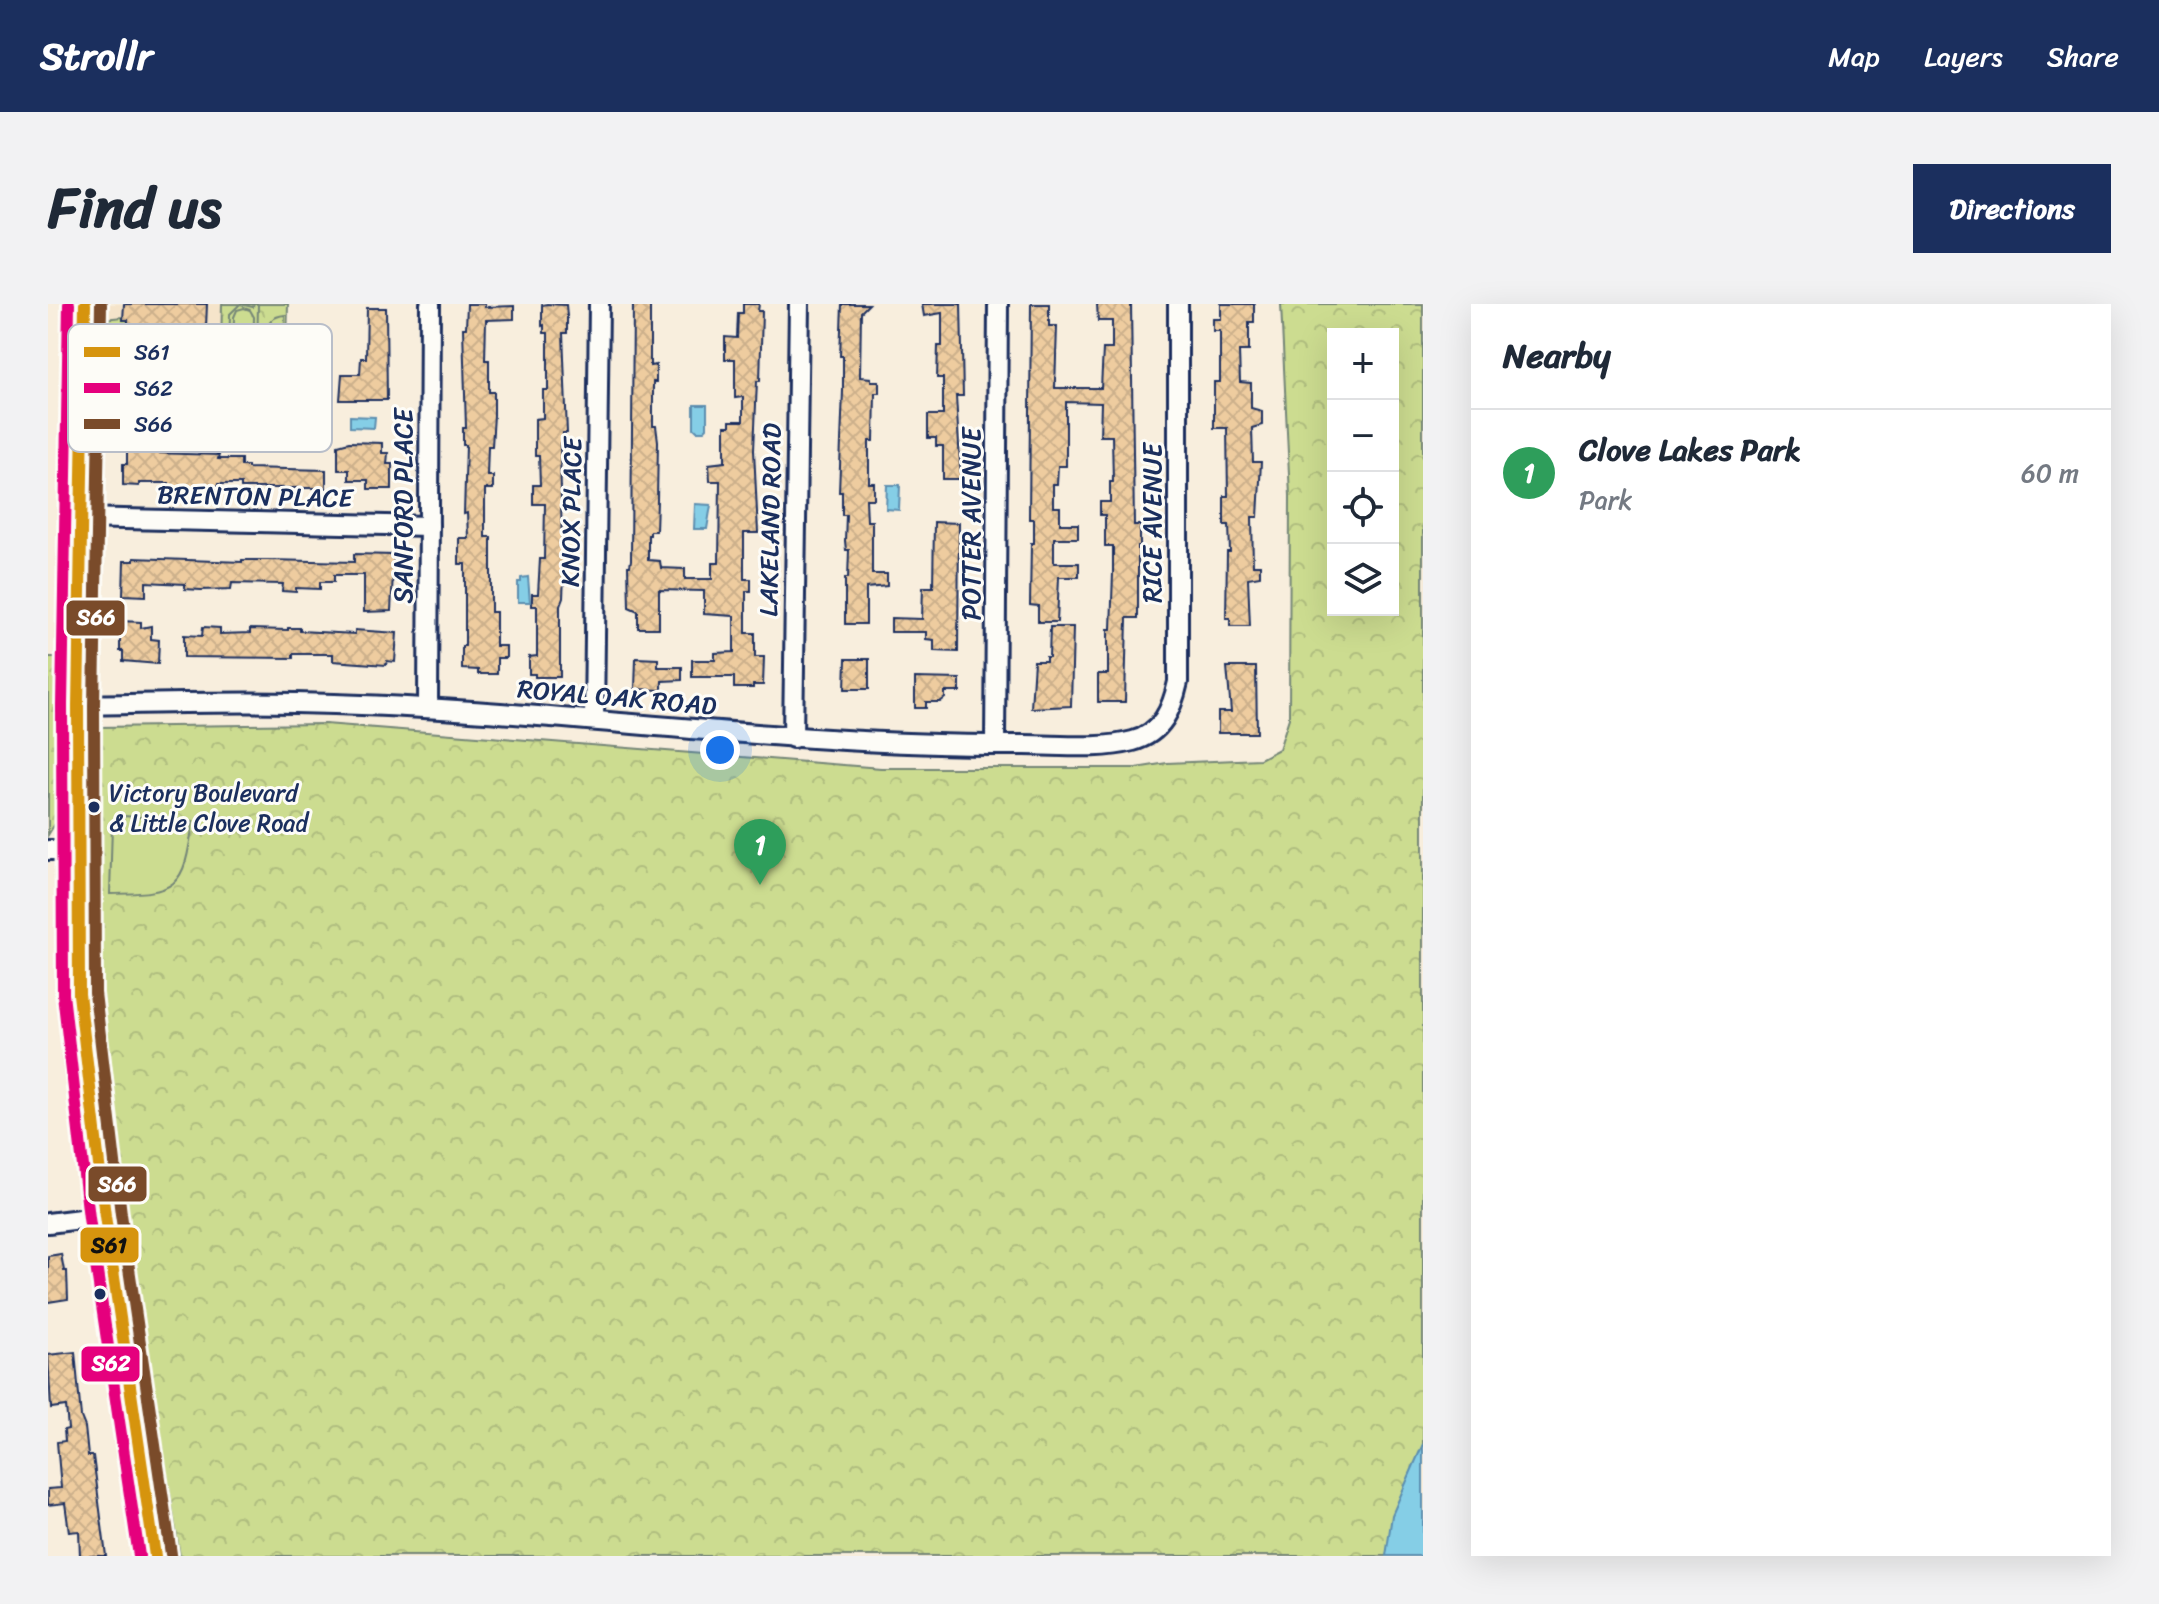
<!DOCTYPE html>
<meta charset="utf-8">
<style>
:root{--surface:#fff;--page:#f2f2f3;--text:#1f2937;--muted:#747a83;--line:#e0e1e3;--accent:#1b2f5e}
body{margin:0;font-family:Sriracha,sans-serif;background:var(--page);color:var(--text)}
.controls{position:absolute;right:24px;top:24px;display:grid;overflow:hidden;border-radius:0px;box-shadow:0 8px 32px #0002}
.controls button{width:72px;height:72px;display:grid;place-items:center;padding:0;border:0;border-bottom:2px solid var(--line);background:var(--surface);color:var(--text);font:40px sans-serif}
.you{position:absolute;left:672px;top:446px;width:28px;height:28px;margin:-20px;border:6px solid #fff;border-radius:50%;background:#1a73e8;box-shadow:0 0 0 12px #1a73e833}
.badge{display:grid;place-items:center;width:52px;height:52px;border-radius:50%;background:var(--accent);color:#fff;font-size:26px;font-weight:700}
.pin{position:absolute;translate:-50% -66px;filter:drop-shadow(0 2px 4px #0008)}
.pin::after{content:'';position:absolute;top:42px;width:28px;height:24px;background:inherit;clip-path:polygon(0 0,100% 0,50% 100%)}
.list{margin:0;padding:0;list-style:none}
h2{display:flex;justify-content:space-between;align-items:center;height:104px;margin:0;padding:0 32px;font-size:34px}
h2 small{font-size:26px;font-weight:400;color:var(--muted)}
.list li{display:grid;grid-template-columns:52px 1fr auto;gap:24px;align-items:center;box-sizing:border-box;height:128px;padding:0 32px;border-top:2px solid var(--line)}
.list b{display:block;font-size:30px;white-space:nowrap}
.list p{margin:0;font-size:26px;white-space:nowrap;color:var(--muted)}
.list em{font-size:26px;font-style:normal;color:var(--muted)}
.icon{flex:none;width:44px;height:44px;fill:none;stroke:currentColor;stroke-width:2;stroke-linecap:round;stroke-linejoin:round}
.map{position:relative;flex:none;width:1375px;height:1252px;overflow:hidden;border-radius:0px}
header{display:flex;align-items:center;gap:48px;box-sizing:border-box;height:112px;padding:0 40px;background:var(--accent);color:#fff}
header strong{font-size:38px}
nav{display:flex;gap:44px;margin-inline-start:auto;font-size:28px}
.intro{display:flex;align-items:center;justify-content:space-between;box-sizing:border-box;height:192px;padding:0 48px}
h1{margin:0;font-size:56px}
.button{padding:20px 36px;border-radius:0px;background:var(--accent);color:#fff;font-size:28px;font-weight:700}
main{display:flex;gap:48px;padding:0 48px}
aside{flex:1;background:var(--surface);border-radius:0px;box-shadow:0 8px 32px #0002}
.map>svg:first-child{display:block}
.built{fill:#f5e4ca}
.grass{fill:url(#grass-dots);stroke:#748677;stroke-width:2}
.park{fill:url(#park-crowns);stroke:#748677;stroke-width:2;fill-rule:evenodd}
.garden{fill:#ccdc90;stroke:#748677;stroke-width:2;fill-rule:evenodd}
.water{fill:#85cee6;stroke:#5b8eb0;stroke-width:2}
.building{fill:url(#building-cross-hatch);stroke:#1b2f5e;stroke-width:2}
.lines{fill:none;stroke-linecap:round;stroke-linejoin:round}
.minor-casing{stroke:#1b2f5e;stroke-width:24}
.major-casing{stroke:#1b2f5e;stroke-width:28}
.minor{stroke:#fdfcf7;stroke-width:18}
.major{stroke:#fdfcf7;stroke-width:22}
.bus-1-casing{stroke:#fdfcf7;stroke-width:18}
.bus-2-casing{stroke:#fdfcf7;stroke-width:18}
.bus-3-casing{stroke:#fdfcf7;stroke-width:18}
.bus-1{stroke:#d6940e;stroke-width:12}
.bus-2{stroke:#e5007d;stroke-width:12}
.bus-3{stroke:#7a4b2a;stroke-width:12}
.bus-dot{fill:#1b2f5e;stroke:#fdfcf7;stroke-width:3}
.labels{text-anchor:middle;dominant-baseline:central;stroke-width:6;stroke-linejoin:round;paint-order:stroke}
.bus-label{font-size:24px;fill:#1b2f5e;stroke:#fdfcf7;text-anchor:start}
.street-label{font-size:26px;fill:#1b2f5e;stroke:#fdfcf7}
.key{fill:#fdfcf7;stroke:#b9bec9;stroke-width:2}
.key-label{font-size:22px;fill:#1b2f5e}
.line-badge{stroke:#fdfcf7;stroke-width:3}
.badge-label{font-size:22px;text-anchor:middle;font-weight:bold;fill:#fff}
.pale-badge-label{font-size:22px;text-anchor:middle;font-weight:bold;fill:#111}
</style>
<header>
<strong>Strollr</strong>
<nav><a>Map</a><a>Layers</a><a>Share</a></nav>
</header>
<div class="intro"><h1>Find us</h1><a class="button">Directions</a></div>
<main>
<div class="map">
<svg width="1375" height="1252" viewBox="0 0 1375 1252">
<defs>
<pattern id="grass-dots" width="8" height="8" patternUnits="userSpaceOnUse" patternTransform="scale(2)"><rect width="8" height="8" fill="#ccdc90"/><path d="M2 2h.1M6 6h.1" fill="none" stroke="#afbd7f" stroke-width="1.8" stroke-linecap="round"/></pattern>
<pattern id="park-crowns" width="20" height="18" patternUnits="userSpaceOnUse" patternTransform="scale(2)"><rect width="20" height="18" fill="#ccdc90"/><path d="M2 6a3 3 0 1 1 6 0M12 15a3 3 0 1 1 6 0" fill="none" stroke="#afbd7f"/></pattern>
<pattern id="building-cross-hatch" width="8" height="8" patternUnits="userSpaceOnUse" patternTransform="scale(2)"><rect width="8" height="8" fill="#eecc9f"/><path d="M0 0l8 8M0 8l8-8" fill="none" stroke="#ccb08b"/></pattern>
</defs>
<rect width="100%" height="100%" fill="#f8eedd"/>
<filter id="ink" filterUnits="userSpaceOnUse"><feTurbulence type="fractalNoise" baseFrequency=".0125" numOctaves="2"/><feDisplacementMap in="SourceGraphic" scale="16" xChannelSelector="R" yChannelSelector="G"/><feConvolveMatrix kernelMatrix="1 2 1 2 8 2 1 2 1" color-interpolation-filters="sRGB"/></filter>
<g filter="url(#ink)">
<!-- built -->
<path class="built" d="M 56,0 L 240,0 L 237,130 L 54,127 Z"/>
<!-- grass -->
<path class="grass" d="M 75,13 L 80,16 L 79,40 L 56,38 L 56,15 Z"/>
<!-- park -->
<g class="park">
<path d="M 174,0 L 240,0 L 237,130 L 171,129 Z"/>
<path d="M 1233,0 L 1375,0 L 1375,1252 L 132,1252 L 80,926 L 50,674 L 49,423 L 277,420 L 833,464 L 1088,464 L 1119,459 L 1212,455 L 1231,445 L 1241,414 L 1242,192 ZM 1285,30 L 1345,30 L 1345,306 L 1285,306 Z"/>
<path d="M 0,353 L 13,353 L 8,518 L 0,531 Z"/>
</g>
<!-- garden -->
<g class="garden">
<path d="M 192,0 L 205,3 L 206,0 L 210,0 L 208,104 L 204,103 L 204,99 L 198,102 L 189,101 L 180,92 L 182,10 ZM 196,4 L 202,6 L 206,13 L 204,91 L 194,98 L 187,95 L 184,88 L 186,13 L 189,6 Z"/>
<path d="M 237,11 L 236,38 L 226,36 L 220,29 C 219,17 226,12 237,11 Z"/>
<path d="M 75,512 L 145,517 C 136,586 129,589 62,590 L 64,521 Z"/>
</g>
<!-- water -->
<g class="water">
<path d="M 646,101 L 659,101 L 659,124 L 656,127 L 649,127 L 646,124 Z"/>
<path d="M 302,112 L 327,113 L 326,124 L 302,123 Z"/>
<path d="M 839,181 L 852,181 L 851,206 L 838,205 Z"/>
<path d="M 647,200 L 663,201 L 659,225 L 646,225 Z"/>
<path d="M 480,273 L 482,298 L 470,298 L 470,278 L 473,278 L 473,274 Z"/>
<path d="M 1375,1140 L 1375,1252 L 1338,1252 L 1344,1211 Z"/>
</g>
<!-- building -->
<g class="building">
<path d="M 76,0 L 159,0 L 158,23 L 152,23 L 151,60 L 169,61 L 167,101 L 76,98 L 76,81 L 71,76 L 71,66 L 79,60 L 80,16 L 75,16 Z"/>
<path d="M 419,0 L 437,0 L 437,3 L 466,2 L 466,15 L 438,16 L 437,56 L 441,56 L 441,88 L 446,88 L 446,111 L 444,142 L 440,142 L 439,172 L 445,172 L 445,185 L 437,185 L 437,233 L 443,233 L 443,308 L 448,308 L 448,342 L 458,342 L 458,354 L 449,354 L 449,370 L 430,370 L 430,366 L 414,365 L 414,342 L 417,342 L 417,260 L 411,260 L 411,234 L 420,234 L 419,209 L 416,210 L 418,141 L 415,141 L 415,124 L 418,124 L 415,24 L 418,24 Z"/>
<path d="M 499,0 L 518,1 L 519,12 L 519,29 L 515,29 L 519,129 L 515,129 L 515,139 L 512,139 L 514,248 L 516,248 L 516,271 L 515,294 L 512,302 L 512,373 L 487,373 L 487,370 L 481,370 L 481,353 L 489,352 L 489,302 L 484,302 L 484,290 L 490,290 L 492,255 L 496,255 L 497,200 L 485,200 L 485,181 L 492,181 L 491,152 L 487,152 L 487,115 L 495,114 L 495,86 L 500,86 L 500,29 L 496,29 L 496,21 L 494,22 L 494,1 Z"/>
<path d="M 585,0 L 602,0 L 602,62 L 608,61 L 608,78 L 605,78 L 605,122 L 608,122 L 610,137 L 609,196 L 608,227 L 602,227 L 602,231 L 600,231 L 600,256 L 612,257 L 613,264 L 637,265 L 637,275 L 664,275 L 664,259 L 671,259 L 672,177 L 662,177 L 661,160 L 677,158 L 677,122 L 682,122 L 682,117 L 695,117 L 695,93 L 687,94 L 687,55 L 677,55 L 677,33 L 689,34 L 690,9 L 695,9 L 695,0 L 711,0 L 710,7 L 714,7 L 712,77 L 709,77 L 706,146 L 710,229 L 696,229 L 696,275 L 703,275 L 703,287 L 698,287 L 698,329 L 707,329 L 707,353 L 716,353 L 715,381 L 705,381 L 705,384 L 686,384 L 686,373 L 644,373 L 644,356 L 667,356 L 667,349 L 686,348 L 686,312 L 656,310 L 656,287 L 611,286 L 611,324 L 590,324 L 590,307 L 581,303 L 580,262 L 582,262 L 583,256 Z"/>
<path d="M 794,0 L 821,0 L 813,8 L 812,73 L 823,74 L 823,77 L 831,77 L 831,89 L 827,89 L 826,137 L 821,137 L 821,179 L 826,179 L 826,195 L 818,195 L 819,217 L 824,217 L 824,270 L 839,270 L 839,282 L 818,284 L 818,320 L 797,320 L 797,274 L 800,274 L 801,246 L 798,246 L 797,237 L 798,211 L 794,211 L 794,188 L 791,188 L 795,87 L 795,52 L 792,52 Z"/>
<path d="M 874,0 L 913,0 L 915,92 L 908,92 L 913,175 L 895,175 L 895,142 L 888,142 L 888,134 L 880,134 L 880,111 L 895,111 L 895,74 L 889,74 L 890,42 L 894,42 L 894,9 L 876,12 Z"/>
<path d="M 983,0 L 1001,0 L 1001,22 L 1009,22 L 1007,84 L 1053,84 L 1055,45 L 1064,45 L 1064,17 L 1050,17 L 1049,0 L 1083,0 L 1086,221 L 1092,221 L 1092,242 L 1090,242 L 1090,314 L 1079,314 L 1077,398 L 1050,398 L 1050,370 L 1060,370 L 1060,325 L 1063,325 L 1065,269 L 1065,242 L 1057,242 L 1057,211 L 1052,211 L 1052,198 L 1062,198 L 1062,178 L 1065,178 L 1064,132 L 1052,132 L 1053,99 L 1018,98 L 1018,162 L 1010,162 L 1009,180 L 1005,180 L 1005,203 L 1012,203 L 1012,220 L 1030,220 L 1030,234 L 1006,234 L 1006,259 L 1031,259 L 1031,273 L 1011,273 L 1009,318 L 990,318 L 990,302 L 982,301 L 983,239 L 986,239 L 986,215 L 981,215 Z"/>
<path d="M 1173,0 L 1206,0 L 1206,18 L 1201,18 L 1201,47 L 1191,47 L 1192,78 L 1203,79 L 1203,104 L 1214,107 L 1214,121 L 1204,124 L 1205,158 L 1213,158 L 1210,213 L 1204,213 L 1205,261 L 1212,261 L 1212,272 L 1200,274 L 1202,322 L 1182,322 L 1182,314 L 1178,314 L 1179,248 L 1182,248 L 1181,221 L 1176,221 L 1176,192 L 1180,192 L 1179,124 L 1166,124 L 1166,78 L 1172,78 L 1172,27 L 1165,27 L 1165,15 L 1173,15 Z"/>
<path d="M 319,4 L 338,4 L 339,96 L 292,96 L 294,70 L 312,70 L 313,54 L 318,54 Z"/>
<path d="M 106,130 L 106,149 L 171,151 L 170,155 L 193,155 L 193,162 L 200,162 L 200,164 L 278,166 L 278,184 L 193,184 L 193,180 L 170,180 L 170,184 L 121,184 L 121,179 L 91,179 L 91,182 L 75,181 L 75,160 L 79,160 L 79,131 Z"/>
<path d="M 301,138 L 334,139 L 334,149 L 340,149 L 339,160 L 344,160 L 344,185 L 320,185 L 320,176 L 301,176 L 301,166 L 290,166 L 290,141 Z"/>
<path d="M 886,218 L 911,219 L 910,348 L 886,347 L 886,336 L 878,335 L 878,328 L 843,328 L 843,314 L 874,315 L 875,283 L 885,283 Z"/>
<path d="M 306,250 L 346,251 L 343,307 L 316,308 L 316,271 L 286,271 L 286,278 L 272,278 L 272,285 L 248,284 L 248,288 L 234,287 L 235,280 L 184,279 L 183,285 L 153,286 L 137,285 L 137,280 L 98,278 L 98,292 L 75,291 L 76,257 L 86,257 L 86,254 L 194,258 L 194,256 L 221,256 L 306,258 Z"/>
<path d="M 72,317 L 93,318 L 93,324 L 103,322 L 103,335 L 111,336 L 110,360 L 75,357 L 75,347 L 72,347 Z"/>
<path d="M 155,323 L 172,324 L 172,330 L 202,329 L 202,325 L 240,326 L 240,324 L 252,324 L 252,327 L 307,330 L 307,326 L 349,329 L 347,358 L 339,357 L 338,361 L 285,357 L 285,350 L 245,350 L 245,354 L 136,353 L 136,331 L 154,332 Z"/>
<path d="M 1002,323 L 1025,323 L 1023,402 L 983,404 L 986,357 L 998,357 L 998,353 L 1001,353 Z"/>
<path d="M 588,354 L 610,355 L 610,363 L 634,363 L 634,376 L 614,377 L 614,386 L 587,385 Z"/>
<path d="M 798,355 L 821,355 L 821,385 L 797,385 Z"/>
<path d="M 1179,363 L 1208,363 L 1209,429 L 1170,429 L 1170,408 L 1183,408 Z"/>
<path d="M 867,374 L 912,375 L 912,388 L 897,388 L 897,394 L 892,398 L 878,398 L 878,404 L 867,404 Z"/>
<path d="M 13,950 L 16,967 L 19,967 L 20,995 L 0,998 L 0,952 Z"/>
<path d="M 27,1048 L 33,1113 L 37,1123 L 40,1152 L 45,1152 L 58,1252 L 32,1252 L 31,1227 L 21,1228 L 17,1199 L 0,1201 L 0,1185 L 13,1184 L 9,1138 L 17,1137 L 16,1126 L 20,1125 L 18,1102 L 3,1104 L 0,1051 Z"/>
</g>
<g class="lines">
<!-- minor casing -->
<g class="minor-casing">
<g id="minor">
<path d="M 32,214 L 381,222"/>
<path d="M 30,401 C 102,400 175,397 247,399 C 360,401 472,410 585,420 C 715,431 846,442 977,441 C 1011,441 1052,446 1085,437 C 1114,429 1124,405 1130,378 L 1130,0"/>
<path d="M 380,404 L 382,0"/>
<path d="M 546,416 L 551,0"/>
<path d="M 745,434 L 751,0"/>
<path d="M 947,441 L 950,0"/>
<path d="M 0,546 L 30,546"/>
<path d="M 0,919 L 57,912"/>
</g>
</g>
<!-- major casing -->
<g class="major-casing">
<path id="major" d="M 37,0 L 30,401 L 31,690 L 57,912 L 107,1252"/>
</g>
<!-- minor -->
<use href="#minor" class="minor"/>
<!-- major -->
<use href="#major" class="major"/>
<!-- bus-1 casing -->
<g class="bus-1-casing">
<path id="bus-1" d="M 37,0 L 30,401 L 31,690 L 57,912 L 107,1252"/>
</g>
<!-- bus-2 casing -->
<g class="bus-2-casing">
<path id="bus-2" d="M 21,0 L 14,401 L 15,690 L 41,914 L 91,1252"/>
</g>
<!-- bus-3 casing -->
<g class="bus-3-casing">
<path id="bus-3" d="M 53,0 L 46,401 L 47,689 L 73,910 L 123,1250"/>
</g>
<!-- bus-1 -->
<use href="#bus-1" class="bus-1"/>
<!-- bus-2 -->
<use href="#bus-2" class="bus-2"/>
<!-- bus-3 -->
<use href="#bus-3" class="bus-3"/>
</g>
</g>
<!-- markers -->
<g class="bus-dot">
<circle cx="46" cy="503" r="7"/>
<circle cx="52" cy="990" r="7"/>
</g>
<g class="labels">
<!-- bus labels -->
<g class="bus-label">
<text x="61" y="489">Victory Boulevard<tspan x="61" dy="30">&amp; Little Clove Road</tspan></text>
</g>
<!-- street labels -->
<g class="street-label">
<text transform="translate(207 192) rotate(1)">BRENTON PLACE</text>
<text transform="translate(355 202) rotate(-90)">SANFORD PLACE</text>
<text transform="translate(523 208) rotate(-89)">KNOX PLACE</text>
<text transform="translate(722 216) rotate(-89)">LAKELAND ROAD</text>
<text transform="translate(1104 219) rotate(-90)">RICE AVENUE</text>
<text transform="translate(923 220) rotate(-90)">POTTER AVENUE</text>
<text transform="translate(569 393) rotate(5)">ROYAL OAK ROAD</text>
</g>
</g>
<!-- legend -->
<rect x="20" y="20" width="264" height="128" rx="12" class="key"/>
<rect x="36" y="43" width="36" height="10" fill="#d6940e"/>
<rect x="36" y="79" width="36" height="10" fill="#e5007d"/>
<rect x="36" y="115" width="36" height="10" fill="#7a4b2a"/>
<g class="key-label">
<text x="86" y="56">S61</text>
<text x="86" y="92">S62</text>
<text x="86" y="128">S66</text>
</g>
<g class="line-badge">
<rect x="17" y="295" width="61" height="38" rx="8" fill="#7a4b2a"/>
<rect x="39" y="861" width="61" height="38" rx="8" fill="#7a4b2a"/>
<rect x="31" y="922" width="61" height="38" rx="8" fill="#d6940e"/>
<rect x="32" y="1041" width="61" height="38" rx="8" fill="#e5007d"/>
</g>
<g class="badge-label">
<text x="48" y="321">S66</text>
<text x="69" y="888">S66</text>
<text x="63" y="1067">S62</text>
</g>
<g class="pale-badge-label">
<text x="61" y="949">S61</text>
</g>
</svg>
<div class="controls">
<button>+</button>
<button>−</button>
<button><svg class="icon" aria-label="locate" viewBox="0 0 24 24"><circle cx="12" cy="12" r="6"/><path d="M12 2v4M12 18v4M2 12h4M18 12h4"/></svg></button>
<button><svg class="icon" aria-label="layers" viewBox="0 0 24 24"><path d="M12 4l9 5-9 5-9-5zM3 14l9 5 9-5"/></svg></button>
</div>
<div class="you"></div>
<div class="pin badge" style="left:712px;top:581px;background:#2e9e5b">1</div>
</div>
<aside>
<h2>Nearby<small></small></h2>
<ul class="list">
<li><span class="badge" style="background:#2e9e5b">1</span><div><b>Clove Lakes Park</b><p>Park</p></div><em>60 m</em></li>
</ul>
</aside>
</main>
